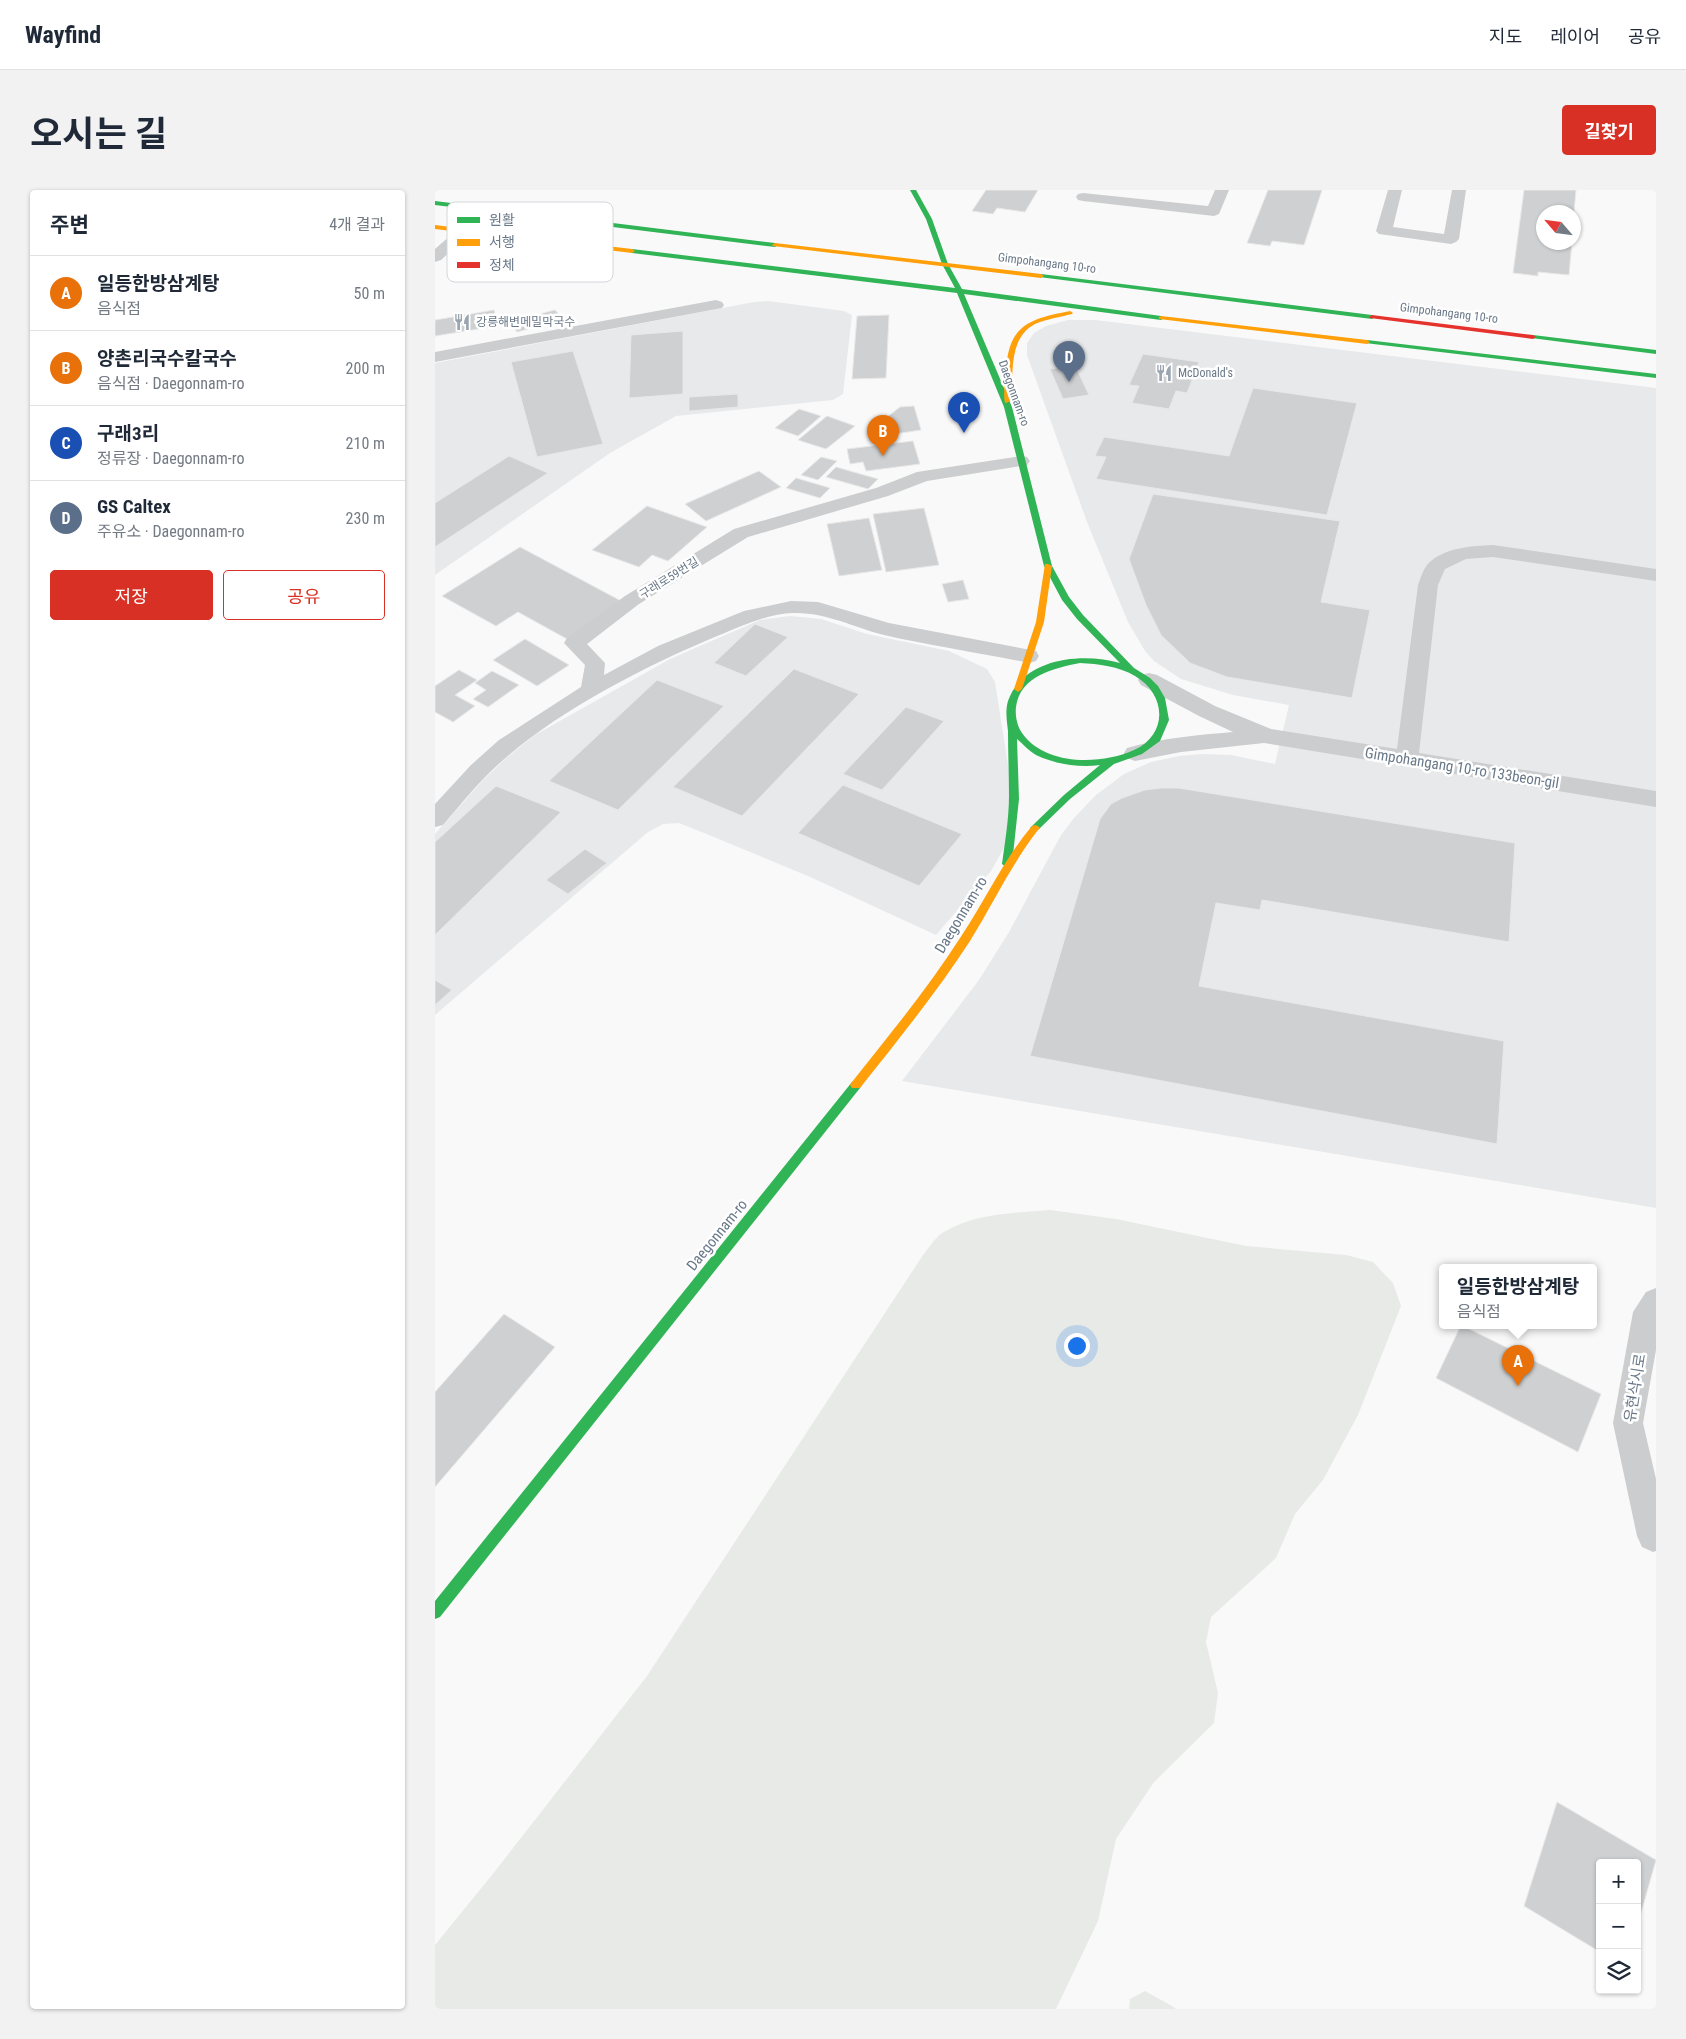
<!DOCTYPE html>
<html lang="ko">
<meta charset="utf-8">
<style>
:root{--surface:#fff;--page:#f2f2f3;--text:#1f2937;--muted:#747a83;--line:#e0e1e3;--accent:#d93025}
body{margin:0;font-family:"Roboto Condensed","Noto Sans KR",sans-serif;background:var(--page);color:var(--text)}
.controls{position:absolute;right:15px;bottom:15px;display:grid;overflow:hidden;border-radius:5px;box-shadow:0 1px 4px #0004}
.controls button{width:45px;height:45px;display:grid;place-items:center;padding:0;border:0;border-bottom:1px solid var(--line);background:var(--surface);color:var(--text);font:25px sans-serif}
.compass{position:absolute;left:1101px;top:15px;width:45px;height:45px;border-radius:50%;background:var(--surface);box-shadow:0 1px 4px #0004;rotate:298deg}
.you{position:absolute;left:641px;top:1155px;width:18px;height:18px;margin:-12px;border:4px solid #fff;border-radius:50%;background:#1a73e8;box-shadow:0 0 0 8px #1a73e833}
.badge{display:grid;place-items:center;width:32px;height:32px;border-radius:50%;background:var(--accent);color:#fff;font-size:16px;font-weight:700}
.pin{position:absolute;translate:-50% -41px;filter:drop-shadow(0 1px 2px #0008)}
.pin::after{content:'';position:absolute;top:26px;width:18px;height:15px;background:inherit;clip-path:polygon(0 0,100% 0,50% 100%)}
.popup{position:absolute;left:1004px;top:1074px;width:158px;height:65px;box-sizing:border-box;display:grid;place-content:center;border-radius:5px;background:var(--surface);filter:drop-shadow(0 1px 4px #0005);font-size:16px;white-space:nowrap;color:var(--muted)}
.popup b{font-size:19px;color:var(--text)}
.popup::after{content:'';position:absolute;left:50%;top:100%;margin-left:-10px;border:10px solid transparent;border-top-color:var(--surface)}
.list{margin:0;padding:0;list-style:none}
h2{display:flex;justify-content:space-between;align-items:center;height:65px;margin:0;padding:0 20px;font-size:21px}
h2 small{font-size:16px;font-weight:400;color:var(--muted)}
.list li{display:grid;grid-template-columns:32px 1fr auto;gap:15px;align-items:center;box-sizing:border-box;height:75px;padding:0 20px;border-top:1px solid var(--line)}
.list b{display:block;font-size:19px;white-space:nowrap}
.list p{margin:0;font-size:16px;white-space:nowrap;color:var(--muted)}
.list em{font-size:16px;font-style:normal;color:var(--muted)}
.actions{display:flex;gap:10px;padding:15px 20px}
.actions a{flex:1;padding:11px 0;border:1px solid var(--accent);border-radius:5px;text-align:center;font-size:18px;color:var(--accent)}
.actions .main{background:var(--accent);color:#fff}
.icon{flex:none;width:28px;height:28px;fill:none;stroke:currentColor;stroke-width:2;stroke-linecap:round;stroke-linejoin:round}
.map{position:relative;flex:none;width:1221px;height:1819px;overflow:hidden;border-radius:5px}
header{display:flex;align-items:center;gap:30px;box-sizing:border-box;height:70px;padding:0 25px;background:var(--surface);border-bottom:1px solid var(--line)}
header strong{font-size:24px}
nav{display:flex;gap:28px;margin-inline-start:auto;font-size:18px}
.intro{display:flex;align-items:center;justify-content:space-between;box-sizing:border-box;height:120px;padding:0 30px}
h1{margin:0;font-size:35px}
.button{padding:12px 22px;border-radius:5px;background:var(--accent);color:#fff;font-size:18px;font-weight:700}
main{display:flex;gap:30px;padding:0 30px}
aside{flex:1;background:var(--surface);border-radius:5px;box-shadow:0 1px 4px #0004}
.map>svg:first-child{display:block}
.built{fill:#e7e9ea}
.green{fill:#e7eae6}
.building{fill:#cfd0d2;stroke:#e8e8e8}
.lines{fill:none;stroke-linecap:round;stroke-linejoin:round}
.lane{fill:#cccdce;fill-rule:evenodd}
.street{fill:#cccdce;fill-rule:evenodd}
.fast{fill:#30b455;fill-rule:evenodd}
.slow{fill:#ff9f0a;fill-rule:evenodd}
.jam{fill:#e5322d;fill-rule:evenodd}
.labels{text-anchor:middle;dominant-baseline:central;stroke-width:5;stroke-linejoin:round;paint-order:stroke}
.far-street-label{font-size:12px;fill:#697888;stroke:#fff}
.far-poi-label{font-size:12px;fill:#697888;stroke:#fff;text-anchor:start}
.street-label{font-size:15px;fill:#697888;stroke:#fff}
.key{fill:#fff;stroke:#d2d6db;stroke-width:1}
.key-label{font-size:14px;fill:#697888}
</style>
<header>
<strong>Wayfind</strong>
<nav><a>지도</a><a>레이어</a><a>공유</a></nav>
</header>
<div class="intro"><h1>오시는 길</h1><a class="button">길찾기</a></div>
<main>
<aside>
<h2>주변<small>4개 결과</small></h2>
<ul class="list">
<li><span class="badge" style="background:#e8710a">A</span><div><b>일등한방삼계탕</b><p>음식점</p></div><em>50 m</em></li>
<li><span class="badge" style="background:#e8710a">B</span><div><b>양촌리국수칼국수</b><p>음식점 · Daegonnam-ro</p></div><em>200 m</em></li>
<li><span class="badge" style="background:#1a4fb4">C</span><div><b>구래3리</b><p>정류장 · Daegonnam-ro</p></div><em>210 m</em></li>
<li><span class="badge" style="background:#5c6f8a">D</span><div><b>GS Caltex</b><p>주유소 · Daegonnam-ro</p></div><em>230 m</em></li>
</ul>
<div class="actions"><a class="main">저장</a><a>공유</a></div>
</aside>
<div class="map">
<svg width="1221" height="1819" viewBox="0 0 1221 1819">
<rect width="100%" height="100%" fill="#f9f9f9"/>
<!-- built -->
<g class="built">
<path d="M 333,111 L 409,121 L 417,125 L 408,204 L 398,210 L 241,226 L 175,263 L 0,385 L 0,173 L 319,112 Z"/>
<path d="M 633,130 L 660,130 L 1221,198 L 1221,1018 L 467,891 L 544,790 L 574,742 L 626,645 L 639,628 L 661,605 L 689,584 L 716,572 L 744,566 L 767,564 L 796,565 L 840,574 L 854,515 L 798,505 L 746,489 L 719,471 L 710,461 L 693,432 L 652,332 L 592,165 L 592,153 L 599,143 L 611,136 Z"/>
<path d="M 355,426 L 386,429 L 432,444 L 514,461 L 552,479 L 560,492 L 578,607 L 570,656 L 556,681 L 501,745 L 373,686 L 274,645 L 244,633 L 228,634 L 213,642 L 0,825 L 0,644 L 48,590 L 71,568 L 100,545 L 235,469 L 325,430 Z"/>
</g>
<!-- green -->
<g class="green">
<path d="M 615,1020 L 681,1029 L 811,1056 L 911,1065 L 938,1072 L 958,1093 L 966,1116 L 923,1225 L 888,1290 L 860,1324 L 841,1368 L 776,1427 L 771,1452 L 783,1503 L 779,1533 L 719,1592 L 681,1649 L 663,1731 L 621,1819 L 0,1819 L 0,1755 L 61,1680 L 212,1486 L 488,1065 C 494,1058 501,1046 509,1042 C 540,1023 580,1023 615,1020 Z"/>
<path d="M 710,1801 L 737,1816 L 741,1819 L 694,1819 L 695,1809 Z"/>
</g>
<!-- building -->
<g class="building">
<path d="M 551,0 L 603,0 L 590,22 L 562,18 L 558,24 L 537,21 Z"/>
<path d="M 833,0 L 887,0 L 869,55 L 837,51 L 835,56 L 812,53 Z"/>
<path d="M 1089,0 L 1141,0 L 1138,33 L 1138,22 L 1108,22 L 1108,52 L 1137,52 L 1134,85 L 1103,82 L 1103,86 L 1078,83 Z"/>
<path d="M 59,120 L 62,136 L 0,146 L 0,130 Z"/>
<path d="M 120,120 L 128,129 L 82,142 L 74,132 Z"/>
<path d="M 454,125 L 451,188 L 417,189 L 422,126 Z"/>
<path d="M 248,141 L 248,204 L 194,208 L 196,145 Z"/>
<path d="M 138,161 L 168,254 L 102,267 L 76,172 Z"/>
<path d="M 708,164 L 764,172 L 752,203 L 741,201 L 734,219 L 697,213 L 704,196 L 694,195 Z"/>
<path d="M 640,175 L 654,205 L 628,209 L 615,179 Z"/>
<path d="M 818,198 L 922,213 L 892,325 L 661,289 L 671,267 L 660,266 L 669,247 L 794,266 Z"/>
<path d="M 303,204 L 303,217 L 254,221 L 254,207 Z"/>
<path d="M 479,216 L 486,240 L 453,245 L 437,239 L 465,217 Z"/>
<path d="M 364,219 L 386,226 L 363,246 L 340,238 Z"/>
<path d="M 392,226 L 420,236 L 391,259 L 363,250 Z"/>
<path d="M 478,251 L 485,274 L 431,281 L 428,272 L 415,274 L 412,259 Z"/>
<path d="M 74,266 L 113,283 L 0,357 L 0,313 Z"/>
<path d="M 386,267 L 402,271 L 383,290 L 366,285 Z"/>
<path d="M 401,277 L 443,289 L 433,299 L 391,287 Z"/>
<path d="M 324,281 L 346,297 L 271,331 L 250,314 Z"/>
<path d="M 361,288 L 395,298 L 385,308 L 351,298 Z"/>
<path d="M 718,304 L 905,331 L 886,412 L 935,420 L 917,508 L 792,487 L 755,473 L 726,445 L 711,415 L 694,369 Z"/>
<path d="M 212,316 L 272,337 L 233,371 L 217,365 L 204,377 L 157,360 Z"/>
<path d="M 489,318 L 504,375 L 451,382 L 438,324 Z"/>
<path d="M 434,328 L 447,380 L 404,386 L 392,334 Z"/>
<path d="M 85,357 L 188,412 L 132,449 L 83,422 L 61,436 L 7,406 Z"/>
<path d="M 528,390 L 534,409 L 513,412 L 507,394 Z"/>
<path d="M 320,434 L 353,447 L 311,486 L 279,473 Z"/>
<path d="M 90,449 L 134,475 L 102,496 L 58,470 Z"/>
<path d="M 359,479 L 424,504 L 307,626 L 238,597 Z"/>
<path d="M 24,480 L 42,490 L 20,505 L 40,516 L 18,532 L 0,522 L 0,496 Z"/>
<path d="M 57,481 L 84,495 L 53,517 L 38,509 L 51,500 L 40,493 Z"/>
<path d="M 222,490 L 289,516 L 183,620 L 114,591 Z"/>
<path d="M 471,517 L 509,531 L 447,600 L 408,584 Z"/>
<path d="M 408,595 L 527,644 L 484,696 L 363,643 Z"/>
<path d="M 61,596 L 126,622 L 0,745 L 0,652 Z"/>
<path d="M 726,598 L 744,598 L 1080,653 L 1074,752 L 827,710 L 825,720 L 781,713 L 764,796 L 1069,851 L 1062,954 L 595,866 L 665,629 L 676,614 L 687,608 L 710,600 Z"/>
<path d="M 150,659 L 172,673 L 133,704 L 111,690 Z"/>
<path d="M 0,790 L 17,800 L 0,815 Z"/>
<path d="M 69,1124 L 120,1157 L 0,1297 L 0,1202 Z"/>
<path d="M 1026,1135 L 1166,1204 L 1143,1262 L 1001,1188 Z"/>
<path d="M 1122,1612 L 1221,1670 L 1202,1737 L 1202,1673 L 1165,1673 L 1165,1762 L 1089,1716 Z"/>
</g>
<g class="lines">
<!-- lane -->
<g class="lane">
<path d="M 586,266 L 592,267 L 595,271 L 592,275 L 492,291 L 453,306 L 313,347 L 204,414 L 152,454 L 170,473 L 169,485 L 223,456 L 309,421 L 356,411 L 383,412 L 454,433 L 601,461 L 604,466 L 601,471 L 594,473 C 546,463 497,456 449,445 C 418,437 390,422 358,423 C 329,424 301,439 275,449 C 207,478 123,521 67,571 C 45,590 27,613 8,635 L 0,637 L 0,614 L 36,575 L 64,550 L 146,497 L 150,475 L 129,453 L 132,448 L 190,406 L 299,339 L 441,298 L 482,282 Z"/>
<path d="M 1221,1098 L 1221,1160 L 1208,1233 L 1221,1289 L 1221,1361 L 1218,1362 L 1207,1357 L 1202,1346 L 1178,1233 L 1198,1122 L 1211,1102 Z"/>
</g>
<!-- street -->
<g class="street">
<path d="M 780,0 L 794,0 L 784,24 L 779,26 L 648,11 L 643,10 L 641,7 L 643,4 L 648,3 L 773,16 Z"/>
<path d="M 953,0 L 967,0 L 958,37 L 1009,44 L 1017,0 L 1031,0 L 1024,49 L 1021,52 L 1016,54 L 944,44 L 941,41 Z"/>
<path d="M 29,36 L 34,38 L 37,41 L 34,44 L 6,70 L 0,72 L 0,59 L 24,38 Z"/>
<path d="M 281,110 L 287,112 L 289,115 L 287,118 L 0,172 L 0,162 Z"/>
<path d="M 1058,355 L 1221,379 L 1221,391 L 1058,367 L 1031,369 L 1010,379 L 1003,395 L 984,563 L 1221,601 L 1221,617 L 829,553 L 746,562 L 700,571 L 692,568 L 689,563 L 692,558 C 727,548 763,545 798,542 L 764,526 L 706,495 L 703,490 L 706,485 L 714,483 L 722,485 L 780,516 L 836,539 L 962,559 L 983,395 C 986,387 989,376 996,371 C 1013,357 1038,356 1058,355 Z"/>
</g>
<!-- fast -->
<g class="fast">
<path d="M 475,0 L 481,0 L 497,29 L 513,74 L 527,99 L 726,126 L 729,128 L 726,130 L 529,104 L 577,217 L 617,376 L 634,407 L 648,425 L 699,478 L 715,488 L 723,496 L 730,508 L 734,530 L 725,551 L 707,564 L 679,574 L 635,609 L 603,640 L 597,640 L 595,638 L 597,636 L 629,605 L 665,575 C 644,578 620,574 601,565 C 594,561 588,554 582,549 L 584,609 L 577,674 L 572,678 L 567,674 C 570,652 574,628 574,606 C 574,584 573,563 573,541 C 572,532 570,521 573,511 C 588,468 647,462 685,473 L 642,429 L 627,410 L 609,376 L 569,217 L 522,103 L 197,63 L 194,61 L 197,59 L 520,98 L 507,74 L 491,29 ZM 645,473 C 664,474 683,476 700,486 C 731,504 734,544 699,560 C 666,575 610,576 587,543 C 582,536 580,526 581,517 C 585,486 619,478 645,473 Z"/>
<path d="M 0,11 L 340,53 L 343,55 L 340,57 L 0,15 Z"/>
<path d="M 606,84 L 937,125 L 940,127 L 937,129 L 604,87 L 603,86 Z"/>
<path d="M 1098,145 L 1221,160 L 1221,164 L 1096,148 L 1096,146 Z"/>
<path d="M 932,150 L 1221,184 L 1221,188 L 930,153 L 929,152 Z"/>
<path d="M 421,890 L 425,892 L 427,895 L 425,898 L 5,1427 L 0,1429 L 0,1411 L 417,892 Z"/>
</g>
<!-- slow -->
<g class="slow">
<path d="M 0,35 L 197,59 L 200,61 L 197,63 L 0,39 Z"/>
<path d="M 340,53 L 606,84 L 609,86 L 606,88 L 338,56 L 337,55 Z"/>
<path d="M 635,121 L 638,123 L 637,124 C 625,127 612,129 600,134 C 573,148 578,185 577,211 L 570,213 C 568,204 570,192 571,182 C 573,135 594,129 635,121 Z"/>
<path d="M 726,126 L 932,150 L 935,152 L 932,154 L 724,129 L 724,127 Z"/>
<path d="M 610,374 L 613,374 L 617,376 L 609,432 L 587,499 L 583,502 L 579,499 L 601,432 Z"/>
<path d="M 600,635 L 603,636 L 605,638 L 603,640 C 576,675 558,714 535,751 C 502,802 463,850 425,898 L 417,898 L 415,895 L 417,892 C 455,844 494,797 527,745 C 551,709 569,669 597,636 Z"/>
</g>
<!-- jam -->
<path class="jam" d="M 937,125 L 1098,145 L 1101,147 L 1098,149 L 935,128 L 934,127 Z"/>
</g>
<!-- icons -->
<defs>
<g id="restaurant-bare" transform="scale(1.35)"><path d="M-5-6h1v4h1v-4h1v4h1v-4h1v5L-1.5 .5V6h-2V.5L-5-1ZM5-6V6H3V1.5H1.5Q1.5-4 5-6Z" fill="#9ba5b0" stroke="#fff" stroke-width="2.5" paint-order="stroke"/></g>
</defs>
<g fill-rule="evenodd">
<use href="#restaurant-bare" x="27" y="132"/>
<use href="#restaurant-bare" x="729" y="183"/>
</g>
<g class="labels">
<!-- far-street labels -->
<g class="far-street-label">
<text transform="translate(612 73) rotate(7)">Gimpohangang 10-ro</text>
<text transform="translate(1014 123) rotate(7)">Gimpohangang 10-ro</text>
<text transform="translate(579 203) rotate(70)">Daegonnam-ro</text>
<text transform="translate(234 388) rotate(-32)">구래로59번길</text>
</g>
<!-- far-poi labels -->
<g class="far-poi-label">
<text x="41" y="132">강릉해변메밀막국수</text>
<text x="743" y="183">McDonald's</text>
</g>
<!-- street labels -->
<g class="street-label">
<text transform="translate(1027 578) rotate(9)">Gimpohangang 10-ro 133beon-gil</text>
<text transform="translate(526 725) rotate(-59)">Daegonnam-ro</text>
<text transform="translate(282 1045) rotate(-51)">Daegonnam-ro</text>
<text transform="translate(1200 1198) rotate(-81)">유현삭시로</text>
</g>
</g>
<!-- legend -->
<rect x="12" y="12" width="166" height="80" rx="8" class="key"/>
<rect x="22" y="27" width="23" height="6" fill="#30b455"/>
<rect x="22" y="49" width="23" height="7" fill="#ff9f0a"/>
<rect x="22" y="72" width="23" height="6" fill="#e5322d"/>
<g class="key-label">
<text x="54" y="35">원활</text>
<text x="54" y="57">서행</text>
<text x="54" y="80">정체</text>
</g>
</svg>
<div class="controls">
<button>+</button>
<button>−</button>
<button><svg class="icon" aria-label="layers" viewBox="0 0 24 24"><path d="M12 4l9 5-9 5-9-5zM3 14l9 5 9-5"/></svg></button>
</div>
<svg class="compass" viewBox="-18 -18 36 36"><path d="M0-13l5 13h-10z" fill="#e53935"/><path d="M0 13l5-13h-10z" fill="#747a83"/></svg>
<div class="you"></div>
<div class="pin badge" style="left:1083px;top:1196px;background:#e8710a">A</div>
<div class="popup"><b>일등한방삼계탕</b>음식점</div>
<div class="pin badge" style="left:448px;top:266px;background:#e8710a">B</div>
<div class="pin badge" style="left:529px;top:243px;background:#1a4fb4">C</div>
<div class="pin badge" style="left:634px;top:192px;background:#5c6f8a">D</div>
</div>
</main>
